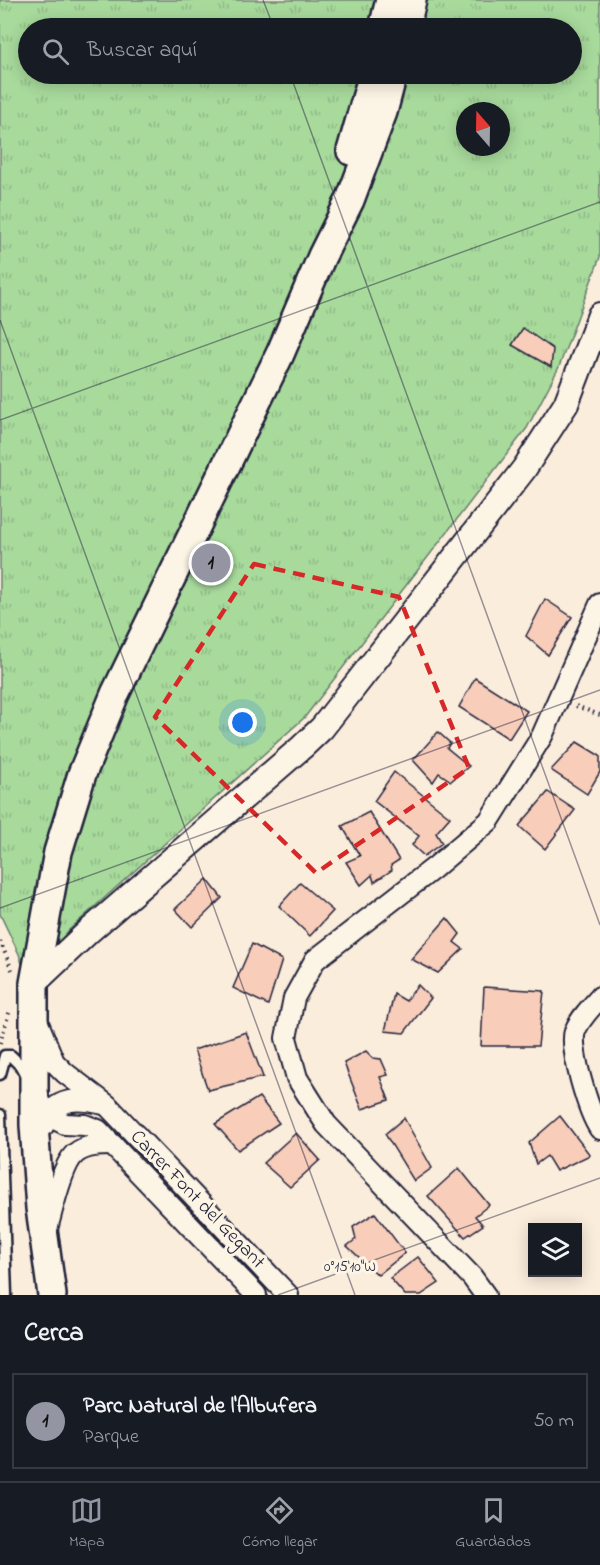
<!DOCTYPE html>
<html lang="es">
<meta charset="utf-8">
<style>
:root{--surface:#171b24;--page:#242831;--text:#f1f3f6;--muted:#9ea1a6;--line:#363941;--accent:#9495a2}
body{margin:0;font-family:"Indie Flower",sans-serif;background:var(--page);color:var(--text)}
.controls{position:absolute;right:18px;bottom:18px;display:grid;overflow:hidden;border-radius:0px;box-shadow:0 3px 15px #0003}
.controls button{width:54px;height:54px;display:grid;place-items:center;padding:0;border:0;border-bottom:2px solid var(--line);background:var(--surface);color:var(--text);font:30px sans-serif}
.compass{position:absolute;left:456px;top:102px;width:54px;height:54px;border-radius:50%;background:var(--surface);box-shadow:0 3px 15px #0003;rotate:340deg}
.you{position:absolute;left:243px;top:723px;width:21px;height:21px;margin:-15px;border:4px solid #fff;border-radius:50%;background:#1a73e8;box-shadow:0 0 0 9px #1a73e833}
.badge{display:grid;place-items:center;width:39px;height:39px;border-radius:50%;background:var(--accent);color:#111;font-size:20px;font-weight:700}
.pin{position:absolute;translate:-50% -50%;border:3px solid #fff;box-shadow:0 2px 6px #0006}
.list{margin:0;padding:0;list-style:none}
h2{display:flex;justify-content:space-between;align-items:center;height:78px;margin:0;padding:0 24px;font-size:26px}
h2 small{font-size:20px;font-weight:400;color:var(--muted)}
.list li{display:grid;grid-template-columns:39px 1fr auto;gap:18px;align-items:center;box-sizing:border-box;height:96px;margin:0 12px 12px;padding:0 12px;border:2px solid var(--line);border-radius:0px}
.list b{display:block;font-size:22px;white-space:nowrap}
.list p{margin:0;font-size:20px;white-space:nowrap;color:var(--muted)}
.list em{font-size:20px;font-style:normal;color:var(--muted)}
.icon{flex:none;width:33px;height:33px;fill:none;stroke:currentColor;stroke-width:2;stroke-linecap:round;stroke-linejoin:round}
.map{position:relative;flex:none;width:600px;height:1295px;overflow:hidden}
.search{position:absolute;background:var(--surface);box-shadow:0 3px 15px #0003;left:18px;right:18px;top:18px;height:66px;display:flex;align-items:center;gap:15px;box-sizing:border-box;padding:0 21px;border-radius:33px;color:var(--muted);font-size:22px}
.sheet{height:186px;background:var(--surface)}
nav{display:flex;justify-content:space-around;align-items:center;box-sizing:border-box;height:84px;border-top:2px solid var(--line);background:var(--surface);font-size:16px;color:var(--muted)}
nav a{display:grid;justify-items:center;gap:3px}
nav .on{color:var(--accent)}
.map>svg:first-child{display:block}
.park{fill:url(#park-tufts);stroke:#657e6c;stroke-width:1.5;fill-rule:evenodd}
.building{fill:#f8cdba;stroke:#22223b;stroke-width:1.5}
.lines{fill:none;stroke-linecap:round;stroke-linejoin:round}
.service-casing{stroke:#22223b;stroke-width:15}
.minor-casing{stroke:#22223b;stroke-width:24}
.tertiary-casing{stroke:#22223b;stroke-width:28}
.secondary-casing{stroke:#22223b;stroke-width:32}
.path{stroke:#22223b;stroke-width:4;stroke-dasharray:1.5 4.5;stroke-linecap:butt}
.service{stroke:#fcf5e5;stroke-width:10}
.minor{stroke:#fcf5e5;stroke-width:20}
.tertiary{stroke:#fcf5e5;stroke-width:24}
.secondary{stroke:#fcf5e5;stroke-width:27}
.marked{fill:none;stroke:#d62828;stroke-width:4.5;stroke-dasharray:12 8;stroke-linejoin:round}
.ticks{fill:none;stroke:#22223b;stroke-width:1.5;stroke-opacity:0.45}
.labels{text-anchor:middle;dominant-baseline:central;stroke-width:6;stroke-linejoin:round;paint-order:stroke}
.street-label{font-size:20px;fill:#22223b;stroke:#fcf5e5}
.ticks-label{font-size:15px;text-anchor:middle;fill:#22223b;stroke:#fcf5e5;stroke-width:6;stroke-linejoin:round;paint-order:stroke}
</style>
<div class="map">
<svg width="600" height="1295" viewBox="0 0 600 1295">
<defs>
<pattern id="park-tufts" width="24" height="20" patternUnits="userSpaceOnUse" patternTransform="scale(1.5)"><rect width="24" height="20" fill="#a8da9c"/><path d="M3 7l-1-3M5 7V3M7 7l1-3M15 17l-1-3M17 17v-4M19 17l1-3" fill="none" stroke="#90bb87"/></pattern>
</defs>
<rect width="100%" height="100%" fill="#fbeddc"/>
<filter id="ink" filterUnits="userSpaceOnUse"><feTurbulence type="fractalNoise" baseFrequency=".0167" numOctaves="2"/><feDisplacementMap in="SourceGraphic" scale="12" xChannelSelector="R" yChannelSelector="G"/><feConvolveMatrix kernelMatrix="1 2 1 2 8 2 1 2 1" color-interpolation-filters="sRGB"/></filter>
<g filter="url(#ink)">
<!-- park -->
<path class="park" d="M 0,0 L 600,0 L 600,257 L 559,367 L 527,428 L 305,717 L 69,930 L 27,980 L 19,954 L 0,914 ZM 28,28 L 572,28 L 572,74 L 28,74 ZM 465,111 L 501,111 L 501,147 L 465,147 Z"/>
<!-- building -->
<g class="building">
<path d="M 523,328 L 553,349 L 551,367 L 512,345 Z"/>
<path d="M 545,599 L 572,617 L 548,655 L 526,636 Z"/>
<path d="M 475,678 L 527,711 L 509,739 L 459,707 Z"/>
<path d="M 438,732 L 450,743 L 447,748 L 469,766 L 451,781 L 439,773 L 433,782 L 413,760 Z"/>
<path d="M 577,742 L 600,756 L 600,772 L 587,794 L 551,770 Z"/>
<path d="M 394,772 L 450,817 L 436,833 L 442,843 L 424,856 L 412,845 L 419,836 L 374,801 Z"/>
<path d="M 548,792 L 575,810 L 545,849 L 519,826 Z"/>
<path d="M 369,812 L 399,860 L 391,865 L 392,870 L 374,882 L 372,875 L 361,885 L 346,862 L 360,856 L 342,826 Z"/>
<path d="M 207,879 L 222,898 L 192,927 L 175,909 Z"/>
<path d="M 300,883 L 333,911 L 310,936 L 279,906 Z"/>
<path d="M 447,918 L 460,934 L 454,942 L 463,949 L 438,973 L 411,959 Z"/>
<path d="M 252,944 L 282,960 L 268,1005 L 233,988 Z"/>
<path d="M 418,985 L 431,998 L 404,1033 L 385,1031 L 394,994 L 406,1001 Z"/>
<path d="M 484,987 L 544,991 L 538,1046 L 481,1046 Z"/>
<path d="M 246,1032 L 263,1077 L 208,1090 L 194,1050 Z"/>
<path d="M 366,1051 L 373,1058 L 381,1059 L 388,1075 L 380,1077 L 389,1100 L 362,1109 L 344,1063 Z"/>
<path d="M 259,1097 L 279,1123 L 238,1150 L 215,1124 Z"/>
<path d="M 560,1116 L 590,1155 L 556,1171 L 547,1156 L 536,1164 L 529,1143 Z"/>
<path d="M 404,1118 L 432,1168 L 414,1181 L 385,1134 Z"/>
<path d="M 296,1133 L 320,1160 L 290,1187 L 263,1163 Z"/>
<path d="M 459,1168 L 489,1205 L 475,1216 L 483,1225 L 465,1237 L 428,1196 Z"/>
<path d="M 375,1213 L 405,1253 L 378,1275 L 347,1246 L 356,1239 L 353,1227 Z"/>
<path d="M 418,1257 L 439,1283 L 421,1295 L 405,1295 L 390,1278 Z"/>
</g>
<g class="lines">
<!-- service casing -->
<g class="service-casing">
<g id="service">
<path d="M 0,1074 L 5,1056 L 11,1056 L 21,1066 L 27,1077"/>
<path d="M 0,1115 L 6,1295"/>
</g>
</g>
<!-- minor casing -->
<g class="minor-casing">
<g id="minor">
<path d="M 600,997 C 591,1008 580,1018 575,1031 C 569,1049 589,1113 600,1129"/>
<path d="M 38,1023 L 54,1062 L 65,1073 L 107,1105 L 288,1295"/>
<path d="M 38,1094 L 38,1100 L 47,1115 L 65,1124 L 85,1125 L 98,1130 L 256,1295"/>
<path d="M 44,1125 C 54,1096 79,1098 104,1104"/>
<path d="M 46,1233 C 51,1215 62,1163 76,1153 C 86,1145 101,1145 113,1145"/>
<path d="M 485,1295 L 472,1277 L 326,1124 L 297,1078 L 286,1038 L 294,998 L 315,960 L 434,868 L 489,821 L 542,736 L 600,604"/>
</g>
</g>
<!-- tertiary casing -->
<g class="tertiary-casing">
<path id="tertiary" d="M 34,983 L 88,932 L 302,747 L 322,728 L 524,469 L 566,404 L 600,315"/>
</g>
<!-- secondary casing -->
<g class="secondary-casing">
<g id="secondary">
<path d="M 383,28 L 390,0"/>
<path d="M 406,28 L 412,0"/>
<path d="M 351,151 L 373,74"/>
<path d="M 52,1295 L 40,1208 L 34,1125 L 34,983 L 58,852 L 82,774 L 115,694 L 280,354 L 322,256 L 350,200 L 383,112 L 393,74"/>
</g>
</g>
<!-- path -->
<g class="path">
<path d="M 576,706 L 600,715"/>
<path d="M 0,941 L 12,970"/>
<path d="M 0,1043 L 10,1010"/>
</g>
<!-- service -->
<use href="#service" class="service"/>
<!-- minor -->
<use href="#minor" class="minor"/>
<!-- tertiary -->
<use href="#tertiary" class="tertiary"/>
<!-- secondary -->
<use href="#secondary" class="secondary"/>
</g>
</g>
<!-- marked area -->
<path class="marked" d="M 254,564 L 399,597 L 469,768 L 316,873 L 155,717 Z"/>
<!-- ticks -->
<path class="ticks" d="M 263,0 L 274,28M 290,74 L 600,925M 0,320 L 355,1295M 0,420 L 600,202M 0,908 L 600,690M 278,1295 L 600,1178"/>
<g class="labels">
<!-- street labels -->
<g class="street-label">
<text transform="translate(197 1200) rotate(46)">Carrer Font del Gegant</text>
</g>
</g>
<g class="ticks-label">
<text x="350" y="1271">0°15'10"W</text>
</g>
</svg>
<div class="controls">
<button><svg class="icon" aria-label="layers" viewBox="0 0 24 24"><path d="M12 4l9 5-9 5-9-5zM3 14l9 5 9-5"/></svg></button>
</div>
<svg class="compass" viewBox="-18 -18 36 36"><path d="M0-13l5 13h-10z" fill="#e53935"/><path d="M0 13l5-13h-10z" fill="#9ea1a6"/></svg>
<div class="you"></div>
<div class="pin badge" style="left:211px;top:563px">1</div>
<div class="search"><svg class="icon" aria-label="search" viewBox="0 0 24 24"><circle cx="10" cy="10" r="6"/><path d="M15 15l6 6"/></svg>Buscar aquí</div>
</div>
<section class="sheet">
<h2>Cerca<small></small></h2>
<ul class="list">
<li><span class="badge">1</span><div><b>Parc Natural de l'Albufera</b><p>Parque</p></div><em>50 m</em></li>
</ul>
</section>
<nav>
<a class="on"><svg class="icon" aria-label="map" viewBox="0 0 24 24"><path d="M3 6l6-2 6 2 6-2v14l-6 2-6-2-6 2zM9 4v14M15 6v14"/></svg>Mapa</a>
<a><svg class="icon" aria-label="directions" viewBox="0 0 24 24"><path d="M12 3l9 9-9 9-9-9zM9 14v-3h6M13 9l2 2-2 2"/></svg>Cómo llegar</a>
<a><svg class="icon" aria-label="saved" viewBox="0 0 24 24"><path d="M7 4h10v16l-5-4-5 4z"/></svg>Guardados</a>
</nav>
